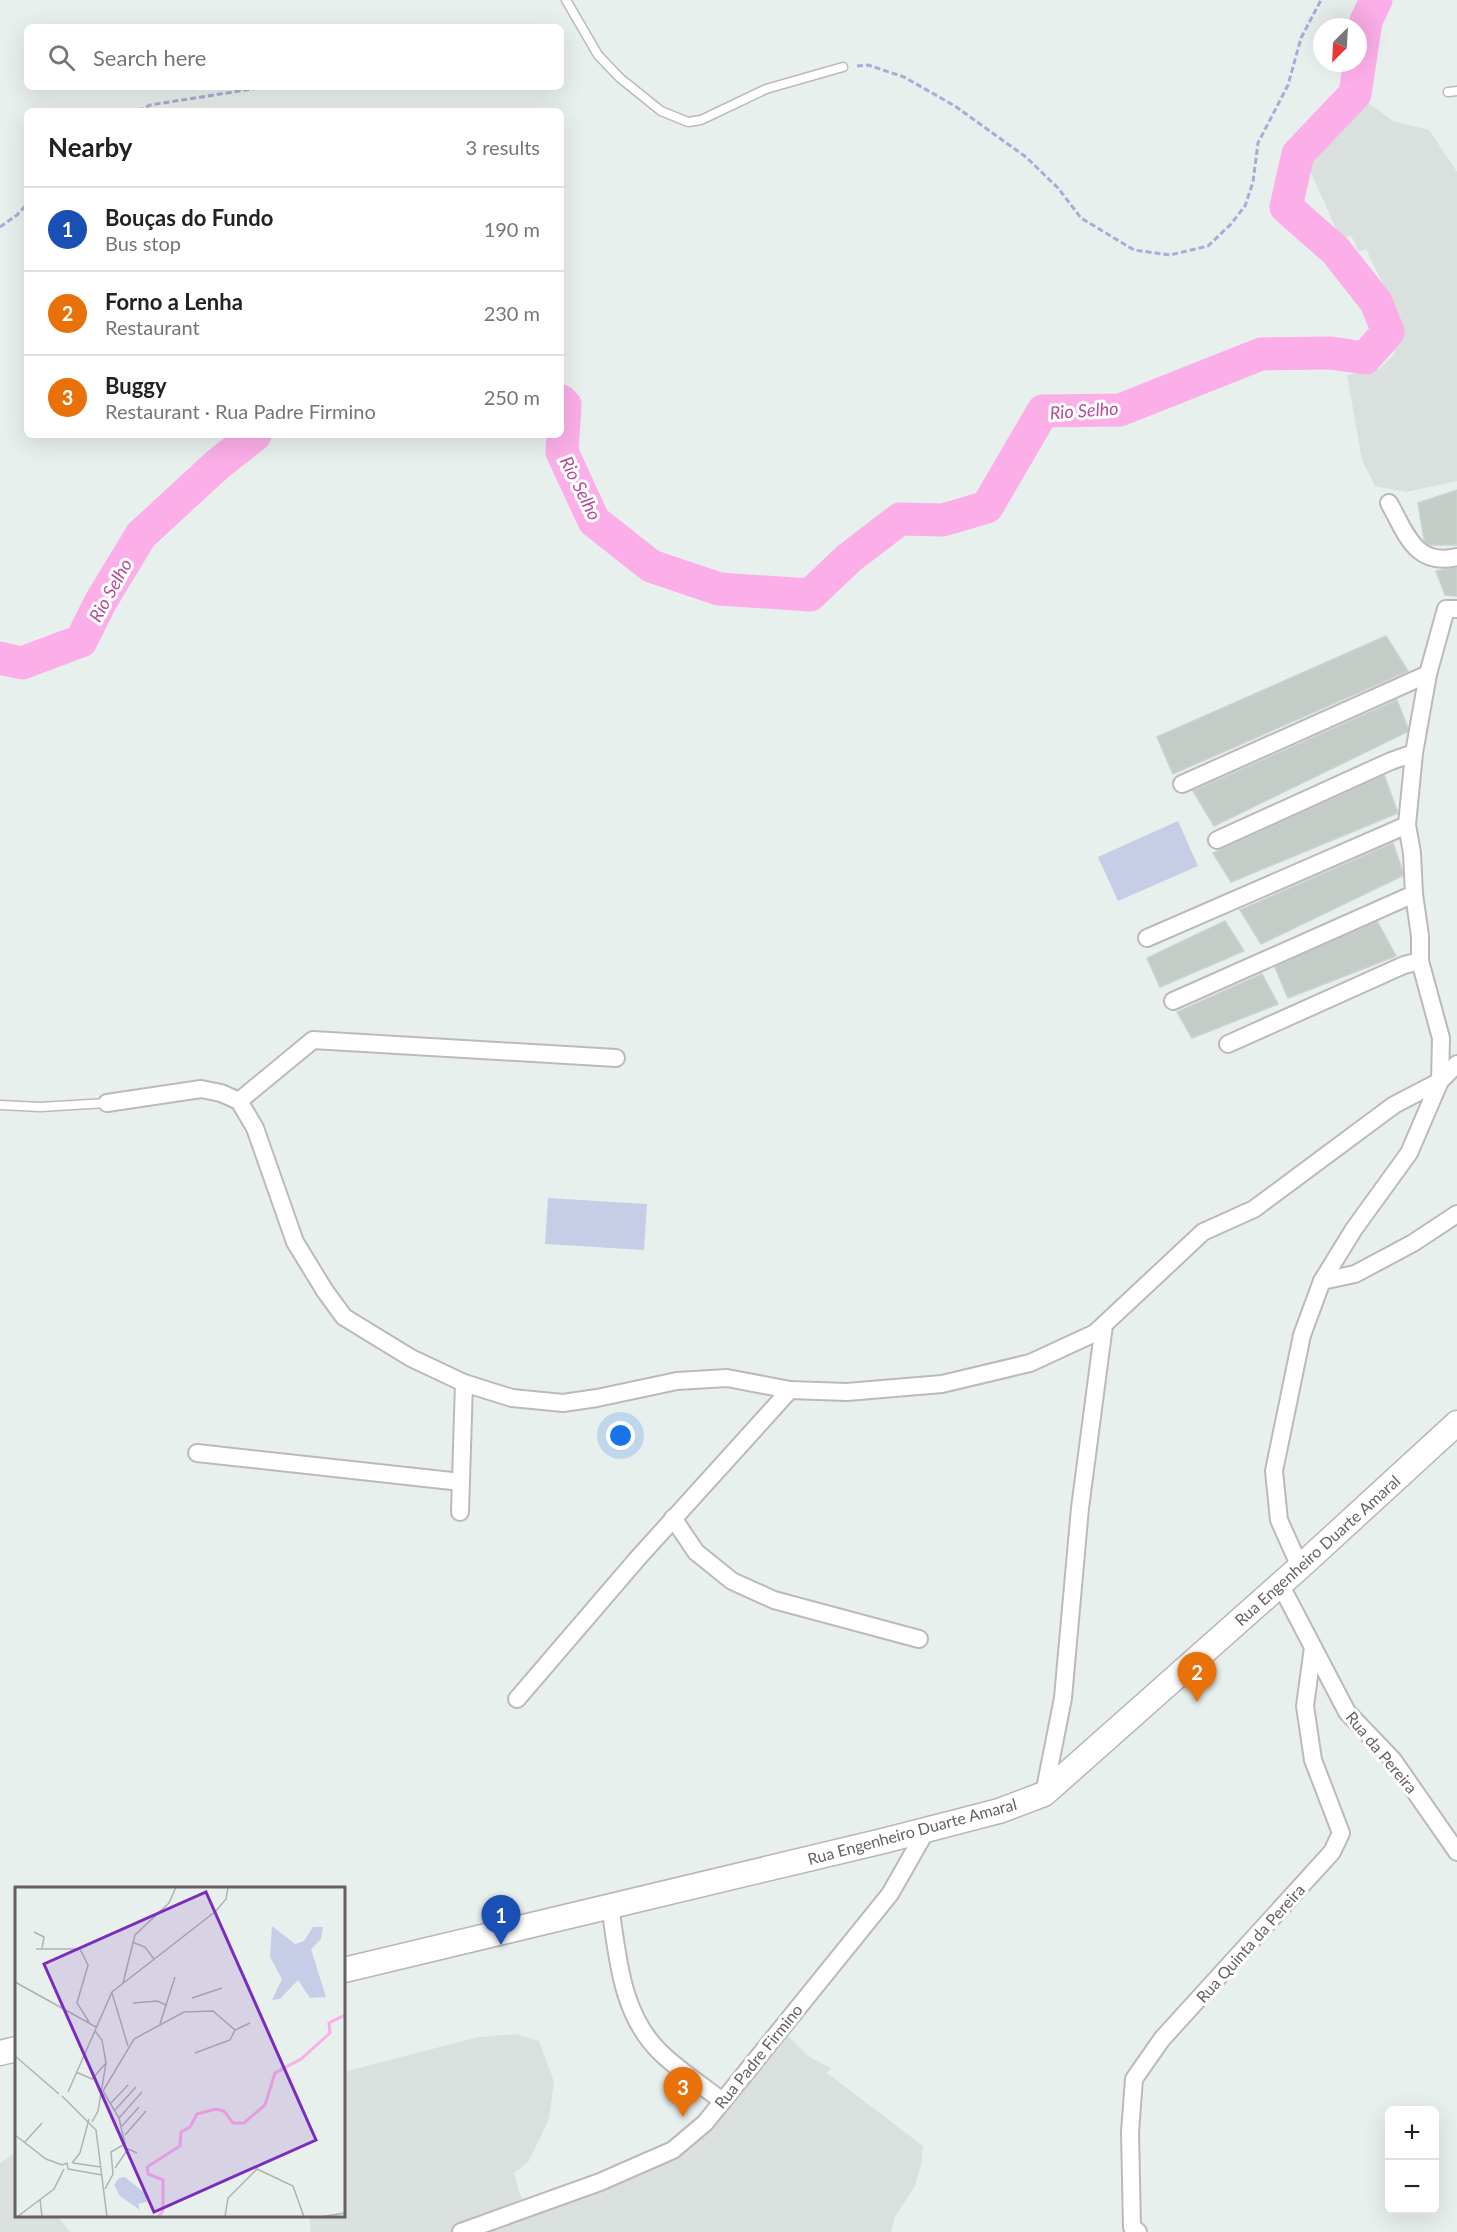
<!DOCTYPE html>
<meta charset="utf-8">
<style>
:root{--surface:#fff;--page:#f2f2f2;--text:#222;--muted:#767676;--line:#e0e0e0;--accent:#2563eb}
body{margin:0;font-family:Lato,sans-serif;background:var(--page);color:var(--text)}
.controls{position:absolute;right:18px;bottom:18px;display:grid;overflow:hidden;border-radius:9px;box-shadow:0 6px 24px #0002}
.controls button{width:54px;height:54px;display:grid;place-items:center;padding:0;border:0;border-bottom:2px solid var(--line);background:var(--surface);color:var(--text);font:30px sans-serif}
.compass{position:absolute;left:1313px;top:18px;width:54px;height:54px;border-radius:50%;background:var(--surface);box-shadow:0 6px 24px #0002;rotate:204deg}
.you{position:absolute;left:621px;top:1436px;width:21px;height:21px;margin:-15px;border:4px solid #fff;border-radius:50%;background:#1a73e8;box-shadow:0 0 0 9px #1a73e833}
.badge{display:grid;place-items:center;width:39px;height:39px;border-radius:50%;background:var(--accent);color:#fff;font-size:20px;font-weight:700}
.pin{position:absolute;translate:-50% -50px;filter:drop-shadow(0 2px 3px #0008)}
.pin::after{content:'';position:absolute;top:32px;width:21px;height:18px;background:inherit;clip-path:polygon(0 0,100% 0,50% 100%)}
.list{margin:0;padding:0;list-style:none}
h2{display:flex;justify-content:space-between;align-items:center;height:78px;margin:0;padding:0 24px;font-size:26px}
h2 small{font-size:20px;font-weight:400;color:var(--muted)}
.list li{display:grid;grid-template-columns:39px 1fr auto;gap:18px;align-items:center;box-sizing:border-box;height:84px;padding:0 24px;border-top:2px solid var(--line)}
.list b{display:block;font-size:22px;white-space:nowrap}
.list p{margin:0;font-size:20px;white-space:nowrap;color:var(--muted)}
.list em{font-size:20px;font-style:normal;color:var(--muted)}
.icon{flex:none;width:33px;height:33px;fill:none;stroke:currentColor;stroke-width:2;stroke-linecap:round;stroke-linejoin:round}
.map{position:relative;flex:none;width:1457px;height:2232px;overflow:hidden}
.search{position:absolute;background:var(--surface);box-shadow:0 6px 24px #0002;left:24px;top:24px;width:540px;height:66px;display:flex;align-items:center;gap:15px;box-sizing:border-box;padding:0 21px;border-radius:9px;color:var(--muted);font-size:22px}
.panel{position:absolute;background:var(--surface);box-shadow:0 6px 24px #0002;left:24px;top:108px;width:540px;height:330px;border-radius:9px}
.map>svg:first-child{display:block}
.industrial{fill:#dae0dd}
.green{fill:#c7cde6}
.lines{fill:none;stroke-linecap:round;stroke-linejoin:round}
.river{stroke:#fbaee8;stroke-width:33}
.building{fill:#c4ccc8;stroke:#c7d5ce;stroke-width:1.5}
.lane-casing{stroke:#beb8bb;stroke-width:11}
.street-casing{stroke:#beb8bb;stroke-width:20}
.secondary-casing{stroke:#bcb4b8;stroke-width:27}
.path{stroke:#adaad8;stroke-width:3;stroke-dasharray:6 3;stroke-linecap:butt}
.lane{stroke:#fff;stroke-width:8}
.street{stroke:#fff;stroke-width:16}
.secondary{stroke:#fff;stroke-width:24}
.labels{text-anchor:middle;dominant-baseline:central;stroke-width:6;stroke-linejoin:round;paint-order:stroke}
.street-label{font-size:16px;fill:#675f64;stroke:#fff}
.water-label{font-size:18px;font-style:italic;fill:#b64d94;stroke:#fff}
.inset-river{fill:none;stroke:#fbaee8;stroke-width:3}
.inset-road{fill:none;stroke:#b0b2b2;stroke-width:1.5}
.view{fill:#7b2cbf;fill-opacity:0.15;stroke:#7b2cbf;stroke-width:3}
.inset-edge{fill:none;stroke:#675f64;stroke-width:3}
</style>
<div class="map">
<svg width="1457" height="2232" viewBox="0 0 1457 2232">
<rect width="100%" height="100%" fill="#e8f0ed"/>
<!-- industrial -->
<g class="industrial">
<path d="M 1363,99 L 1393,121 L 1429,130 L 1457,172 L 1457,481 L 1406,492 L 1375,486 L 1362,460 L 1347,375 L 1379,369 L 1394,355 L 1398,325 L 1401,321 L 1366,249 L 1359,252 L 1351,235 L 1341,240 L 1306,161 L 1315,141 L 1342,114 Z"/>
<path d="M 783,2031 L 808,2056 L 831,2068 L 827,2073 L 923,2146 L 921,2165 L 915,2186 L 895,2217 L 891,2232 L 311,2232 L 309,2216 L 344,2216 L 344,2072 L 478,2037 L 516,2034 L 539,2041 L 554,2082 L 549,2119 L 529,2161 L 514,2173 L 520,2194 L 526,2205 L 663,2152 L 692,2132 Z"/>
<path d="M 13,2154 L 16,2159 L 16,2216 L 58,2216 L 70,2232 L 0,2232 L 0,2163 Z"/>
</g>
<!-- green -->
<g class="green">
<path d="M 1178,821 L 1198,866 L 1118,901 L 1098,857 Z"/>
<path d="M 548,1198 L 647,1204 L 644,1250 L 545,1244 Z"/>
</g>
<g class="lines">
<!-- river -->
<g class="river">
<path d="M 561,401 L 565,405 L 562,452 L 594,521 L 651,566 L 719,589 L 810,595 L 849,558 L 900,519 L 943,520 L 987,507 L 1043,411 L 1120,410 L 1261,354 L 1331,353 L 1365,358 L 1388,332 L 1376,302 L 1336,251 L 1286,207 L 1298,154 L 1355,94 L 1366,21 L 1376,0"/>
<path d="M 0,658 L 22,663 L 81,641 L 101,601 L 141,535 L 217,465 L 255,435"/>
</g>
</g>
<!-- building -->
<g class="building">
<path d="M 1457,490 L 1457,545 L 1425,545 L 1418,503 Z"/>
<path d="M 1457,567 L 1457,596 L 1445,595 L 1436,571 Z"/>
<path d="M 1386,636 L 1408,671 L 1173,774 L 1157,737 Z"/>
<path d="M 1397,700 L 1409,731 L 1214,826 L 1193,791 Z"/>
<path d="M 1384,775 L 1398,813 L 1231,882 L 1213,853 Z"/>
<path d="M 1393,843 L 1404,875 L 1261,944 L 1240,910 Z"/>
<path d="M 1225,921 L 1244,951 L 1160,987 L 1147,958 Z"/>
<path d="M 1377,921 L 1396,956 L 1288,998 L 1274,965 Z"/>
<path d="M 1262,974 L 1278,1004 L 1192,1038 L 1177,1012 Z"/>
</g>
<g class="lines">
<!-- lane casing -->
<g class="lane-casing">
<g id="lane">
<path d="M 566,0 L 598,55 L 620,78 L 661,111 L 688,122 L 701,120 L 766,89 L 843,67"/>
<path d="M 1448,92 L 1457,91"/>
<path d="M 0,1105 L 40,1107 L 107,1103"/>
</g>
</g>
<!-- street casing -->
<g class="street-casing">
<g id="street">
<path d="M 1389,503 C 1406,533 1415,567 1457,557"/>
<path d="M 1182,784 L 1428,674"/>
<path d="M 1217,840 L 1391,761 L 1414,753"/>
<path d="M 1147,938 L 1407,825"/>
<path d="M 1173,1001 L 1414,894"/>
<path d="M 1228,1044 L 1404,965 L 1420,961"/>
<path d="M 239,1101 L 313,1040 L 616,1058"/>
<path d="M 107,1103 L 201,1089 L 221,1093 L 239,1101 L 255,1128 L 295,1242 L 325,1291 L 344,1317 L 411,1358 L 464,1383 L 512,1398 L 563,1403 L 597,1398 L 677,1381 L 727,1378 L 790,1390 L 847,1392 L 942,1384 L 1030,1363 L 1095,1333 L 1203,1232 L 1254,1209 L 1394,1105 L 1440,1081 L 1457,1064"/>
<path d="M 1322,1281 L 1355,1274 L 1413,1243 L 1457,1214"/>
<path d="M 197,1453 L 461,1482"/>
<path d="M 460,1512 L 464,1383"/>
<path d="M 673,1518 L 696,1552 L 732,1581 L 774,1600 L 919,1639"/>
<path d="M 1300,1567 L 1279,1520 L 1274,1471 L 1302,1335 L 1322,1281 L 1354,1229 L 1409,1153 L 1440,1081 L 1441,1038 L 1420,961 L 1420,936 L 1414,894 L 1412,853 L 1407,825 L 1414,753 L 1428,674 L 1446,609 L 1457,609"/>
<path d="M 1280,1584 L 1347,1712 L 1393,1760 L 1457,1852"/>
<path d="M 517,1699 L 638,1558 L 790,1390"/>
<path d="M 1044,1794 L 1063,1698 L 1080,1508 L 1104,1325"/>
<path d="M 610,1906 C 618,1958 621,2014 660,2052 C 678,2070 702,2085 722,2101"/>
<path d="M 461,2232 L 600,2182 L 673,2150 L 705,2123 L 890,1894 L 927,1829"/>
<path d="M 1138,2232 L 1132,2227 L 1130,2132 L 1134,2079 L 1162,2039 L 1332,1852 L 1341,1833 L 1313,1760 L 1305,1706 L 1313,1647"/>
</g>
</g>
<!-- secondary casing -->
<g class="secondary-casing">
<g id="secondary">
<path d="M 344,1970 L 883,1841 L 999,1811 L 1044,1794 L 1300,1567 L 1457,1423"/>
<path d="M 0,2053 L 16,2049"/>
</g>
</g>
<!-- path -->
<g class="path">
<path d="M 857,66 L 868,65 L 904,77 L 955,106 L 1026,157 L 1058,188 L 1081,218 L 1134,250 L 1170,255 L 1208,246 L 1231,224 L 1245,206 L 1253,182 L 1258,143 L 1288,85 L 1301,38 L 1321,0"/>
<path d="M 138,111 L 150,105 L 265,87"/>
<path d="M 0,227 L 17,215 L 27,204"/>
</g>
<!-- lane -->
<use href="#lane" class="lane"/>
<!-- street -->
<use href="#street" class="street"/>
<!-- secondary -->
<use href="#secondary" class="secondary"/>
</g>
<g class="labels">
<!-- street labels -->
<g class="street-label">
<text transform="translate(1317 1550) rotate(-42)">Rua Engenheiro Duarte Amaral</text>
<text transform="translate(1382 1752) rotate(50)">Rua da Pereira</text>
<text transform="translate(912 1831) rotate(-15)">Rua Engenheiro Duarte Amaral</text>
<text transform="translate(1250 1943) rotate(-48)">Rua Quinta da Pereira</text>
<text transform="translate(758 2056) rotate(-51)">Rua Padre Firmino</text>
</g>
<!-- water labels -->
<g class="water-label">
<text transform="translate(1084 410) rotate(-4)">Rio Selho</text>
<text transform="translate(581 488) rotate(63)">Rio Selho</text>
<text transform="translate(110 590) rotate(-61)">Rio Selho</text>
</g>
</g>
<!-- overview -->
<g transform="translate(15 1887)">
<rect width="330" height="330" fill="#e8f0ed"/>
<path d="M 257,39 L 280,57 L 289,54 L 298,40 L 308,40 L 306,52 L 296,62 L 311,110 L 295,111 L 283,93 L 265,112 L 257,113 L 267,92 L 255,70 ZM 110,290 L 131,307 L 132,315 L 123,317 L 125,323 L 105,309 L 99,298 L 104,291 Z" fill="#c7cde6"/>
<path class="inset-river" d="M 143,330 L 148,324 L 148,293 L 133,287 L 132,280 L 165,259 L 166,245 L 175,240 L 182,227 L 201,222 L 209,224 L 218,236 L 229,236 L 250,218 L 260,186 L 286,172 L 315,146 L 314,136 L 330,128"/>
<path class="inset-road" d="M 19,45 L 29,50 L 27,61M 117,55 L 130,60 L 139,72M 21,62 L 65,62 L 73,78 L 62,116 L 74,135M 0,95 L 81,140M 108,96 L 120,48 L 154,16 L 161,0M 97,106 L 113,159M 177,111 L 207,101M 118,116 L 142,114 L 151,118M 145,137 L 160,90M 180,166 L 215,153 L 220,143 L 235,136M 0,169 L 44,207M 61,185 L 77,192 L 91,176M 88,204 L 119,152 L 169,125 L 198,124 L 220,143M 88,204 L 104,231 L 110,257 L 96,265 L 98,287 L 90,302M 53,205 L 97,105 L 201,24 L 211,12 L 213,0M 47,209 L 81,243 L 92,330M 96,216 L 113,198M 100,223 L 121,200M 104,231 L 127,205M 77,235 L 83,224 L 91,176 L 87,153 L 80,144M 107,239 L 124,220M 0,248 L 31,272 L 47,278 L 52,276 L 53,282M 110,248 L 131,224M 9,256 L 27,236M 57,276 L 65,266 L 74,232M 58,276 L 86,280M 100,281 L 113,262 L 122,266M 53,282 L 87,288M 25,312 L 27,330M 2,330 L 39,302 L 49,282M 210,330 L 213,311 L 242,282 L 278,299 L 289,330M 304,330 L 330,326"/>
<path class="view" d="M 191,5 L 301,253 L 139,325 L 29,77 Z"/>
<rect width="330" height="330" class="inset-edge"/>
</g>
</svg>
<div class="controls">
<button>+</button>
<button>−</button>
</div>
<svg class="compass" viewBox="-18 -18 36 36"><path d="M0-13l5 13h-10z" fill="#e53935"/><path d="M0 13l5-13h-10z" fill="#767676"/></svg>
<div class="you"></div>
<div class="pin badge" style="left:501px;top:1945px;background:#1a4fb4">1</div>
<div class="pin badge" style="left:1197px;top:1702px;background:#e8710a">2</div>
<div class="pin badge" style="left:683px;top:2117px;background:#e8710a">3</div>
<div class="search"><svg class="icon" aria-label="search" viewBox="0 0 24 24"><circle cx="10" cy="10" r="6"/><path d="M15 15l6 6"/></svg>Search here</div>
<section class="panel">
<h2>Nearby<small>3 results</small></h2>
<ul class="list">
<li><span class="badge" style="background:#1a4fb4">1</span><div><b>Bouças do Fundo</b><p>Bus stop</p></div><em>190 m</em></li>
<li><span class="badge" style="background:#e8710a">2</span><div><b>Forno a Lenha</b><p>Restaurant</p></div><em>230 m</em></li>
<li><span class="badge" style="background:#e8710a">3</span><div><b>Buggy</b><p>Restaurant · Rua Padre Firmino</p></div><em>250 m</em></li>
</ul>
</section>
</div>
